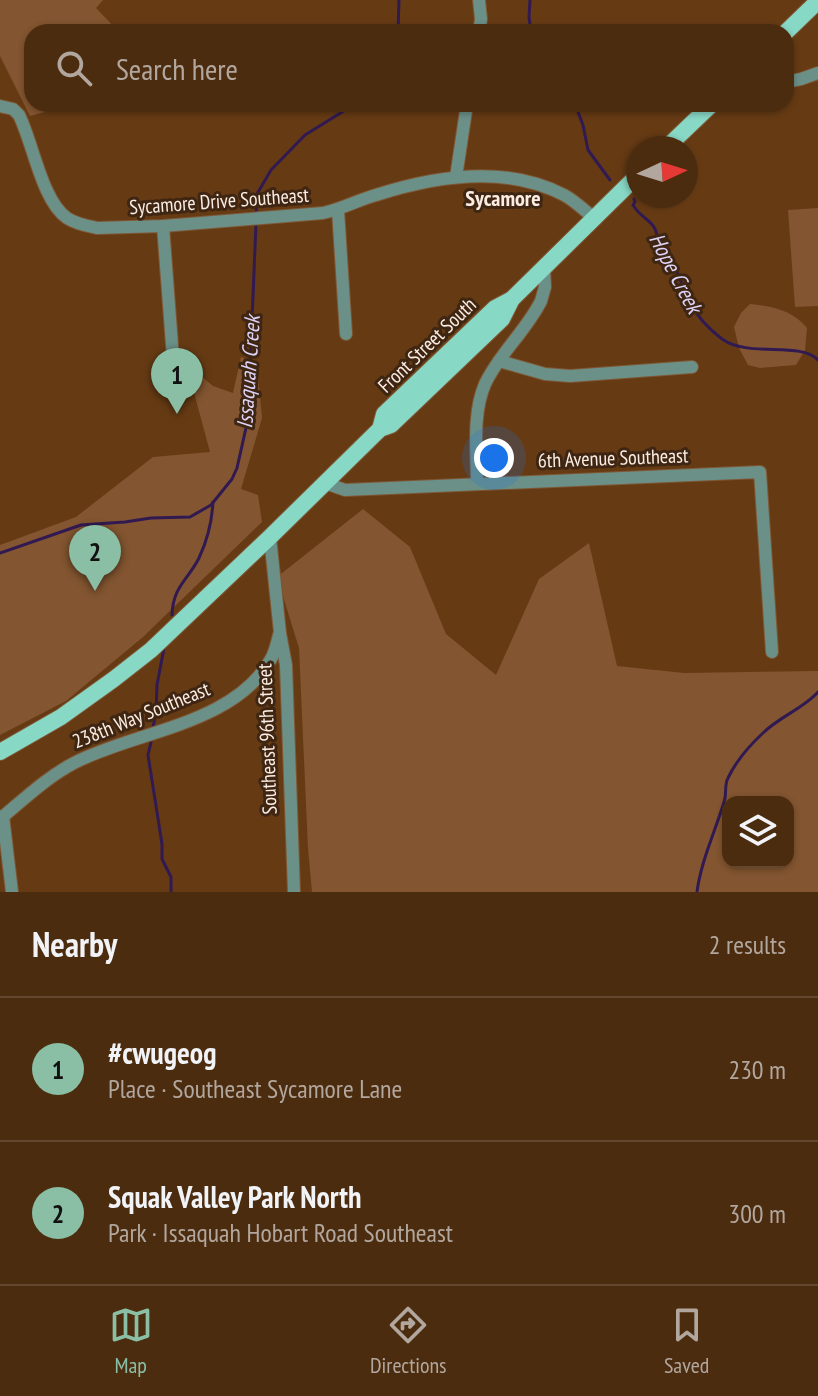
<!DOCTYPE html>
<meta charset="utf-8">
<style>
:root{--surface:#4c2c0f;--page:#56381d;--text:#f1f3f6;--muted:#b2a79e;--line:#63482f;--accent:#8abfa5}
body{margin:0;font-family:"PT Sans Narrow",sans-serif;background:var(--page);color:var(--text)}
.controls{position:absolute;right:24px;bottom:24px;display:grid;overflow:hidden;border-radius:16px;box-shadow:0 2px 6px #0004}
.controls button{width:72px;height:72px;display:grid;place-items:center;padding:0;border:0;border-bottom:2px solid var(--line);background:var(--surface);color:var(--text);font:40px sans-serif}
.compass{position:absolute;left:626px;top:136px;width:72px;height:72px;border-radius:50%;background:var(--surface);box-shadow:0 2px 6px #0004;rotate:86deg}
.you{position:absolute;left:494px;top:458px;width:28px;height:28px;margin:-20px;border:6px solid #fff;border-radius:50%;background:#1a73e8;box-shadow:0 0 0 12px #1a73e833}
.badge{display:grid;place-items:center;width:52px;height:52px;border-radius:50%;background:var(--accent);color:#111;font-size:26px;font-weight:700}
.pin{position:absolute;translate:-50% -66px;filter:drop-shadow(0 2px 4px #0008)}
.pin::after{content:'';position:absolute;top:42px;width:28px;height:24px;background:inherit;clip-path:polygon(0 0,100% 0,50% 100%)}
.list{margin:0;padding:0;list-style:none}
h2{display:flex;justify-content:space-between;align-items:center;height:104px;margin:0;padding:0 32px;font-size:34px}
h2 small{font-size:26px;font-weight:400;color:var(--muted)}
.list li{display:grid;grid-template-columns:52px 1fr auto;gap:24px;align-items:center;box-sizing:border-box;height:144px;padding:0 32px;border-top:2px solid var(--line)}
.list b{display:block;font-size:30px;white-space:nowrap}
.list p{margin:0;font-size:26px;white-space:nowrap;color:var(--muted)}
.list em{font-size:26px;font-style:normal;color:var(--muted)}
.icon{flex:none;width:44px;height:44px;fill:none;stroke:currentColor;stroke-width:2;stroke-linecap:round;stroke-linejoin:round}
.map{position:relative;flex:none;width:818px;height:892px;overflow:hidden}
.search{position:absolute;background:var(--surface);box-shadow:0 2px 6px #0004;left:24px;right:24px;top:24px;height:88px;display:flex;align-items:center;gap:20px;box-sizing:border-box;padding:0 28px;border-radius:24px;color:var(--muted);font-size:30px}
.sheet{height:392px;background:var(--surface)}
nav{display:flex;justify-content:space-around;align-items:center;box-sizing:border-box;height:112px;border-top:2px solid var(--line);background:var(--surface);font-size:22px;color:var(--muted)}
nav a{display:grid;justify-items:center;gap:4px}
nav .on{color:var(--accent)}
.map>svg:first-child{display:block}
.green{fill:#835530;fill-rule:evenodd}
.lines{fill:none;stroke-linecap:round;stroke-linejoin:round}
.stream{stroke:#311a52;stroke-width:3}
.minor-casing{stroke:#7e5735;stroke-width:14}
.major-casing{stroke:#7e5735;stroke-width:18}
.minor{stroke:#6b9087;stroke-width:12}
.major{stroke:#88d8c6;stroke-width:16}
.labels{text-anchor:middle;dominant-baseline:central;stroke-width:6;stroke-linejoin:round;paint-order:stroke}
.street-label{font-size:20px;fill:#fbede3;stroke:#3f2612}
.neighbourhood-label{font-size:22px;font-weight:bold;fill:#fbede3;stroke:#3f2612}
.water-label{font-size:22px;font-style:italic;fill:#ddd3f7;stroke:#3f2612}
</style>
<div class="map">
<svg width="818" height="892" viewBox="0 0 818 892">
<rect width="100%" height="100%" fill="#663b14"/>
<!-- green -->
<g class="green">
<path d="M 0,0 L 103,0 L 96,8 L 119,32 L 32,32 L 32,104 L 68,104 L 60,108 L 30,116 L 0,56 Z"/>
<path d="M 818,208 L 818,306 L 795,307 L 788,210 Z"/>
<path d="M 750,304 C 771,306 793,310 807,328 L 805,350 L 796,365 L 760,368 L 748,365 L 739,348 L 734,327 L 741,313 Z"/>
<path d="M 241,357 L 257,365 L 262,418 L 241,489 L 258,495 L 262,522 L 143,637 L 66,701 L 0,735 L 0,545 L 76,517 L 153,457 L 210,452 L 186,363 L 213,386 L 233,393 Z"/>
<path d="M 363,509 L 410,547 L 446,634 L 496,675 L 539,579 L 589,543 L 617,666 L 684,673 L 818,671 L 818,892 L 312,892 L 308,848 L 299,648 L 277,577 ZM 728,802 L 788,802 L 788,862 L 728,862 Z"/>
</g>
<g class="lines">
<!-- stream -->
<g class="stream">
<path d="M 530,0 L 529,17 L 531,32"/>
<path d="M 398,32 L 399,0"/>
<path d="M 575,104 L 583,125 L 588,150 L 610,180"/>
<path d="M 634,199 L 635,202 L 633,205 C 644,223 657,218 658,244 C 672,251 682,287 690,303 C 698,318 709,329 722,339 C 748,358 801,341 818,360"/>
<path d="M 256,215 L 257,194 L 271,170 L 305,135 L 355,104"/>
<path d="M 0,553 L 81,525 L 125,522 L 151,518 L 190,517 L 211,505 L 232,479 L 237,468 L 248,419 L 256,223"/>
<path d="M 172,615 C 173,586 188,580 199,558 C 207,541 212,521 213,502"/>
<path d="M 153,727 L 156,713 L 157,685 L 164,648"/>
<path d="M 151,742 L 148,755 L 162,844 L 162,859 L 171,877 L 171,892"/>
<path d="M 697,892 C 701,861 715,832 724,802 C 727,794 724,785 728,778 C 736,761 749,746 763,733 C 779,717 804,708 818,692"/>
</g>
<!-- minor casing -->
<g class="minor-casing">
<g id="minor">
<path d="M 479,32 L 481,19 L 479,0"/>
<path d="M 786,82 L 801,79 L 818,73"/>
<path d="M 0,106 L 13,109 L 19,115 C 33,143 42,201 67,218 C 76,224 87,226 97,228 L 163,226 L 323,213 C 342,209 358,200 376,195 C 435,176 507,165 564,195 C 575,201 584,210 594,218"/>
<path d="M 456,177 L 467,104"/>
<path d="M 338,210 L 346,334"/>
<path d="M 163,226 L 173,358"/>
<path d="M 499,361 L 545,374 L 570,376 L 692,367"/>
<path d="M 325,483 L 345,490 L 760,472 L 772,652"/>
<path d="M 477,483 C 477,452 472,414 485,384 C 499,354 526,331 541,301 L 545,287 L 544,268"/>
<path d="M 270,537 L 280,633 L 286,665 L 294,892"/>
<path d="M 3,816 L 12,892"/>
<path d="M 0,819 C 23,800 47,777 74,763 C 135,731 234,725 271,659 C 275,652 277,643 279,635"/>
</g>
</g>
<!-- major casing -->
<g class="major-casing">
<g id="major">
<path d="M 786,32 L 818,1"/>
<path d="M 666,148 L 712,104"/>
<path d="M 380,429 L 384,414 L 495,308 L 512,299 L 638,175"/>
<path d="M 0,752 L 61,717 L 114,679 L 151,650 L 270,537 L 380,429 L 391,425 L 502,319 L 512,299"/>
</g>
</g>
<!-- minor -->
<use href="#minor" class="minor"/>
<!-- major -->
<use href="#major" class="major"/>
</g>
<g class="labels">
<!-- street labels -->
<g class="street-label">
<text transform="translate(219 201) rotate(-4)">Sycamore Drive Southeast</text>
<text transform="translate(427 345) rotate(-44)">Front Street South</text>
<text transform="translate(613 458) rotate(-2)">6th Avenue Southeast</text>
<text transform="translate(141 715) rotate(-22)">238th Way Southeast</text>
<text transform="translate(267 739) rotate(-92)">Southeast 96th Street</text>
</g>
<!-- neighbourhood labels -->
<g class="neighbourhood-label">
<text x="503" y="198">Sycamore</text>
</g>
<!-- water labels -->
<g class="water-label">
<text transform="translate(676 273) rotate(62)">Hope Creek</text>
<text transform="translate(248 372) rotate(-86)">Issaquah Creek</text>
</g>
</g>
</svg>
<div class="controls">
<button><svg class="icon" aria-label="layers" viewBox="0 0 24 24"><path d="M12 4l9 5-9 5-9-5zM3 14l9 5 9-5"/></svg></button>
</div>
<svg class="compass" viewBox="-18 -18 36 36"><path d="M0-13l5 13h-10z" fill="#e53935"/><path d="M0 13l5-13h-10z" fill="#b2a79e"/></svg>
<div class="you"></div>
<div class="pin badge" style="left:177px;top:414px">1</div>
<div class="pin badge" style="left:95px;top:591px">2</div>
<div class="search"><svg class="icon" aria-label="search" viewBox="0 0 24 24"><circle cx="10" cy="10" r="6"/><path d="M15 15l6 6"/></svg>Search here</div>
</div>
<section class="sheet">
<h2>Nearby<small>2 results</small></h2>
<ul class="list">
<li><span class="badge">1</span><div><b>#cwugeog</b><p>Place · Southeast Sycamore Lane</p></div><em>230 m</em></li>
<li><span class="badge">2</span><div><b>Squak Valley Park North</b><p>Park · Issaquah Hobart Road Southeast</p></div><em>300 m</em></li>
</ul>
</section>
<nav>
<a class="on"><svg class="icon" aria-label="map" viewBox="0 0 24 24"><path d="M3 6l6-2 6 2 6-2v14l-6 2-6-2-6 2zM9 4v14M15 6v14"/></svg>Map</a>
<a><svg class="icon" aria-label="directions" viewBox="0 0 24 24"><path d="M12 3l9 9-9 9-9-9zM9 14v-3h6M13 9l2 2-2 2"/></svg>Directions</a>
<a><svg class="icon" aria-label="saved" viewBox="0 0 24 24"><path d="M7 4h10v16l-5-4-5 4z"/></svg>Saved</a>
</nav>
